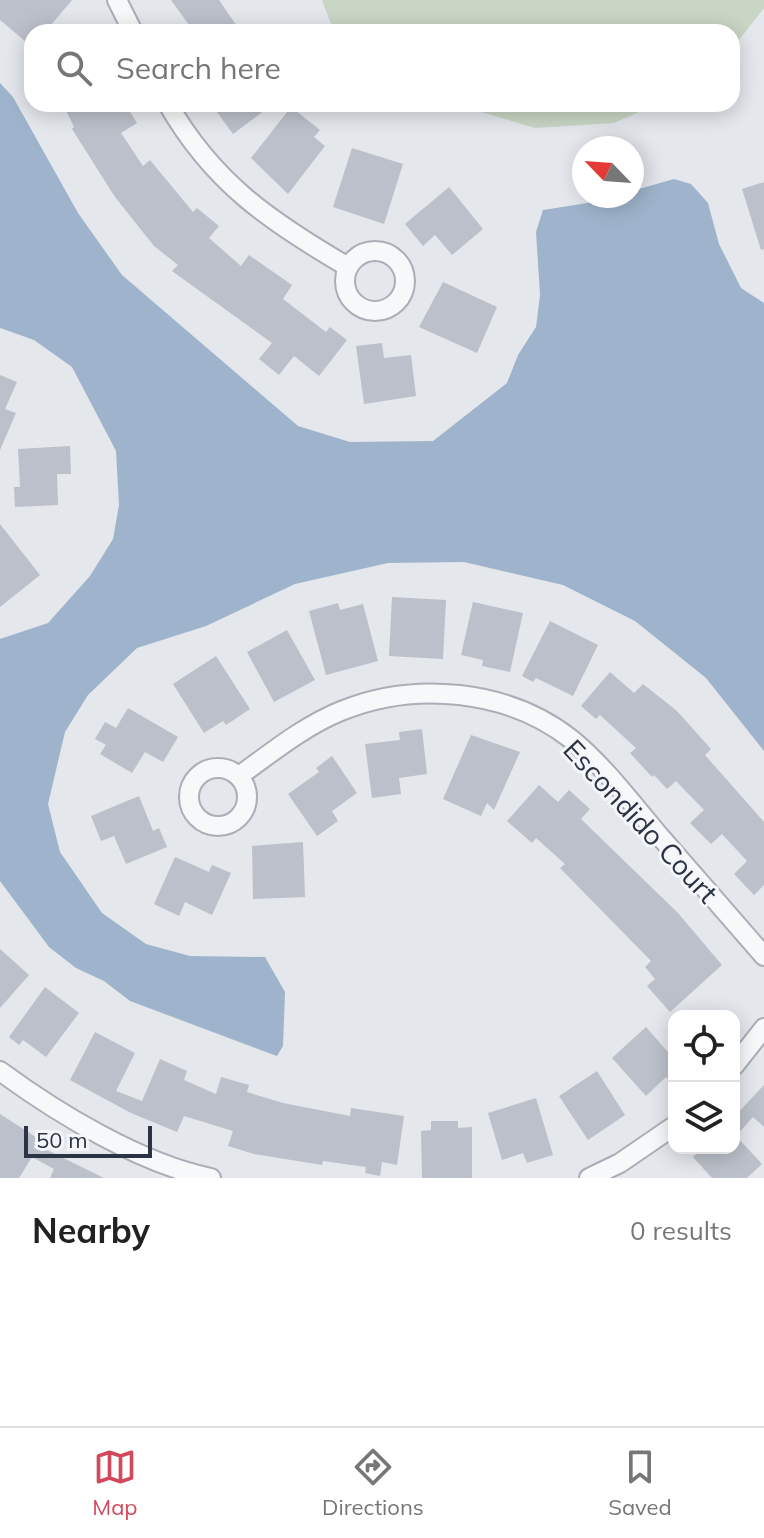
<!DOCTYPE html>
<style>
:root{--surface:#fff;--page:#f2f2f2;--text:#222;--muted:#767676;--line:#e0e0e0;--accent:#d1495b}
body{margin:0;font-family:Mulish,sans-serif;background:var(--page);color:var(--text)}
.controls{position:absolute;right:24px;bottom:24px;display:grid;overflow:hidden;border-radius:16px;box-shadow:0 4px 20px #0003}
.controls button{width:72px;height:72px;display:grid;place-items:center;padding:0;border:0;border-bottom:2px solid var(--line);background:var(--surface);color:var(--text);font:40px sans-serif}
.compass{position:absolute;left:572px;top:136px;width:72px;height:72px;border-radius:50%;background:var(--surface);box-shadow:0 4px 20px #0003;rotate:295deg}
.scale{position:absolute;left:24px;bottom:20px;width:128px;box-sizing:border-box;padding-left:8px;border:4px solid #2b3445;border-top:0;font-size:22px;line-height:28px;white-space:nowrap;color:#2b3445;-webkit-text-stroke:6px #f4f6f9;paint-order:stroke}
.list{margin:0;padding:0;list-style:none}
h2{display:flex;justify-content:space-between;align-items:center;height:104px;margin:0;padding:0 32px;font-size:34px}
h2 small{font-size:26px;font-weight:400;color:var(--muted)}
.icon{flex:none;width:44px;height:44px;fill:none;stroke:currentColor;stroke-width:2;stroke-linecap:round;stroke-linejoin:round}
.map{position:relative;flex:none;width:764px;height:1178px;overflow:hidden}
.search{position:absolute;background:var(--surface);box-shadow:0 4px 20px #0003;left:24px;right:24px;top:24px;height:88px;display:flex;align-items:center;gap:20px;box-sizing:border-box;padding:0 28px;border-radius:24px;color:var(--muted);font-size:30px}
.sheet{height:248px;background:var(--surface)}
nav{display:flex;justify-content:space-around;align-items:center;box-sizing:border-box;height:112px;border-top:2px solid var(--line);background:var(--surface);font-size:22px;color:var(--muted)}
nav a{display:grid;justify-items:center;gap:4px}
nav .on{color:var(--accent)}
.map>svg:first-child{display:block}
.green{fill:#c9d6c5}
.water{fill:#9fb4cc}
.building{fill:#bbc0ca}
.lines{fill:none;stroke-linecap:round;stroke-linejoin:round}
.street-casing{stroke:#a9aeb7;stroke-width:22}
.street{stroke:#f7f8fa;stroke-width:18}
.labels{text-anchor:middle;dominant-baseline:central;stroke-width:6;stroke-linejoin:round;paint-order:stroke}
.street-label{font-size:28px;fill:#2b3445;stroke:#f4f6f9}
</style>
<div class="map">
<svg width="764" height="1178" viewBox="0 0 764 1178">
<rect width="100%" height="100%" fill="#e4e7ec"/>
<!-- green -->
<g class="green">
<path d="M 322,0 L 764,0 L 764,8 L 732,49 L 732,32 L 334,32 Z"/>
<path d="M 454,104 L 657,104 L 614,123 L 535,128 Z"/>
</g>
<!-- water -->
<path class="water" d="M 0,83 L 13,97 L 78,213 L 122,275 L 298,426 L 350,442 L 433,441 L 507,383 L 518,355 L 536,327 L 540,295 L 536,232 L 543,210 L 632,196 L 632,191 L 674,179 L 691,184 L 708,203 L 719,244 L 741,288 L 764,303 L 764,751 L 706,678 L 635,621 L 563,585 L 464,562 L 388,563 L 295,584 L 206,626 L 137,648 L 88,695 L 65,732 L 48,804 L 60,852 L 102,913 L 146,944 L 190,956 L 265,957 L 285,992 L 283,1046 L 277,1056 L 130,1001 L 104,981 L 76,968 L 49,947 L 0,881 L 0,639 L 48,623 L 90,576 L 113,539 L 119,505 L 116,451 L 72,367 L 34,340 L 0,328 Z"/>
<!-- building -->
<g class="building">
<path d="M 0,0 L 72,0 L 45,32 L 32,32 L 32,47 L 0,20 Z"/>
<path d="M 171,0 L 219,0 L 241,32 L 194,32 Z"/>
<path d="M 63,104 L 125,104 L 137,123 L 121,133 L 143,166 L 150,160 L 193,212 L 197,208 L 219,226 L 209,238 L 241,266 L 249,255 L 292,285 L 283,299 L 326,332 L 330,327 L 347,340 L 319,376 L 294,356 L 279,375 L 259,359 L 272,343 L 172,271 L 178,265 L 154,246 L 115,197 L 72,129 L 74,127 Z"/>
<path d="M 211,104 L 273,104 L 233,134 Z"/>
<path d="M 291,107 L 320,130 L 314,137 L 325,146 L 288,194 L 251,158 Z"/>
<path d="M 352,148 L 403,164 L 384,224 L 333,207 Z"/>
<path d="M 764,182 L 764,249 L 761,250 L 742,189 Z"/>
<path d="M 449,187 L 483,229 L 452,255 L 435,235 L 423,246 L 405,224 Z"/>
<path d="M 443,282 L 497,307 L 477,353 L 419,327 Z"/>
<path d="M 382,343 L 384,358 L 411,355 L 416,396 L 364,404 L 356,346 Z"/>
<path d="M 0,375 L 17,382 L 5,409 L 16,413 L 0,450 Z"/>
<path d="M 70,446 L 71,474 L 57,474 L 58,505 L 15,507 L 14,487 L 20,487 L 18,449 Z"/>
<path d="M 0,524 L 40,575 L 0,607 Z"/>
<path d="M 392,597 L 446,600 L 443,659 L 389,656 Z"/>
<path d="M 473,602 L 523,613 L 510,672 L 482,666 L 483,660 L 461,655 Z"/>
<path d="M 338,603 L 340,610 L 363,604 L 378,661 L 326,675 L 309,611 Z"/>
<path d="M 550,621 L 598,645 L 573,696 L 536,678 L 533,682 L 522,676 Z"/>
<path d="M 287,630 L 315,680 L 274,702 L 247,652 Z"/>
<path d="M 216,656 L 250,709 L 226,725 L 223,721 L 204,733 L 173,684 Z"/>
<path d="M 610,672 L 634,693 L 643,684 L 677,711 L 711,749 L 705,755 L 764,822 L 764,885 L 754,895 L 734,874 L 747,861 L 722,834 L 711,844 L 690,823 L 704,810 L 676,781 L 667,789 L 654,775 L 652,777 L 630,753 L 636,748 L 600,715 L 596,719 L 581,706 Z"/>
<path d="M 128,708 L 178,737 L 163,762 L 145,752 L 132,773 L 100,754 L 106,745 L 95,739 L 105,722 L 116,728 Z"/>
<path d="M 422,729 L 427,774 L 399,778 L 401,794 L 372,798 L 365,744 L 400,740 L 399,732 Z"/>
<path d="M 471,735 L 520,752 L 494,810 L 487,803 L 481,816 L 443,799 Z"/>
<path d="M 332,756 L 357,793 L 332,811 L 338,821 L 317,836 L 288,794 L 319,772 L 316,768 Z"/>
<path d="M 539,785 L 558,802 L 569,790 L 590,809 L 581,819 L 678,913 L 722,965 L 670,1012 L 647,986 L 655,979 L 645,967 L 651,961 L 560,868 L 565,864 L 536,838 L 532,843 L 507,821 Z"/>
<path d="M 139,796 L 153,831 L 159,828 L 167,847 L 126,864 L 114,836 L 101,841 L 91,816 Z"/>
<path d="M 303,842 L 305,897 L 253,899 L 252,846 Z"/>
<path d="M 175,857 L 209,872 L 212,865 L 231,873 L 212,915 L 185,902 L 179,916 L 154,904 Z"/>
<path d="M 0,949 L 29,975 L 0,1008 Z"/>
<path d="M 45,987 L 79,1013 L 46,1057 L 23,1040 L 19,1045 L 9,1037 Z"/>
<path d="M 646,1027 L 674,1059 L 674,1086 L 666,1077 L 646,1096 L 612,1058 Z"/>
<path d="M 95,1032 L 135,1053 L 116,1091 L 142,1101 L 160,1059 L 187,1071 L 184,1080 L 216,1094 L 221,1077 L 249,1085 L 247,1092 L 283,1103 L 350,1116 L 351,1108 L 404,1116 L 397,1165 L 382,1162 L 380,1176 L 365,1173 L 366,1167 L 323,1161 L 322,1165 L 254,1154 L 228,1146 L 233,1131 L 184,1116 L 177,1132 L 131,1113 L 70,1080 Z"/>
<path d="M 597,1071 L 625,1115 L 588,1140 L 559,1096 Z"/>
<path d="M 764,1085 L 764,1127 L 753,1117 L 736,1136 L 762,1164 L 747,1178 L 712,1178 L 693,1157 L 702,1148 L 734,1148 L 734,1117 Z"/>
<path d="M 536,1098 L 553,1155 L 527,1163 L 523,1153 L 502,1160 L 488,1113 Z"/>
<path d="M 0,1114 L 42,1141 L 39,1146 L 104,1178 L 50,1178 L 54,1169 L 32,1157 L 19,1178 L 0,1178 Z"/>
<path d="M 431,1121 L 458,1121 L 458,1128 L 472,1127 L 472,1178 L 422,1178 L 421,1131 L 431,1130 Z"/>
</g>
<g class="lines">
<!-- street casing -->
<g class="street-casing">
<g id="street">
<path d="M 117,0 L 133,32"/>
<path d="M 168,104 C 213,183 271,222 348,267"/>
<circle cx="375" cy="281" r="30"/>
<circle cx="218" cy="797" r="29"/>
<path d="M 239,776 C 271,753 304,726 341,711 C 414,681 507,689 571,739 C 603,765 630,801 657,833 C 693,874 728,915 764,956"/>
<path d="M 734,1066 L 764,1028"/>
<path d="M 0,1071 C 57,1113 141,1164 211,1178"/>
<path d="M 589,1178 L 620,1163 L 674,1126"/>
</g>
</g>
<!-- street -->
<use href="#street" class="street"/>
</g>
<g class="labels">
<!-- street labels -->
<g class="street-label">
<text transform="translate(641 821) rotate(47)">Escondido Court</text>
</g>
</g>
</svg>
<div class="controls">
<button><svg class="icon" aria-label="locate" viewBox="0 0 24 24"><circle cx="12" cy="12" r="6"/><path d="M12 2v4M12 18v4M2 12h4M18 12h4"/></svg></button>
<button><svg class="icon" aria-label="layers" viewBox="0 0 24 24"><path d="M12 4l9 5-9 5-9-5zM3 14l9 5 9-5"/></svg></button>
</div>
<svg class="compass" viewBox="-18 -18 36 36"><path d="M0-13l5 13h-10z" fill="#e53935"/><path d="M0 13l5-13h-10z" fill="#767676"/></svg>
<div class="scale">50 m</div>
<div class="search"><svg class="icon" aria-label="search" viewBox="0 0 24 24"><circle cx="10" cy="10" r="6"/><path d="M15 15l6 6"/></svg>Search here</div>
</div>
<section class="sheet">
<h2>Nearby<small>0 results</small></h2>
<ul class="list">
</ul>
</section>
<nav>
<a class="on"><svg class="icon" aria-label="map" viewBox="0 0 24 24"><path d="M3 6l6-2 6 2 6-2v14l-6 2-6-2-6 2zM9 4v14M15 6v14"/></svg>Map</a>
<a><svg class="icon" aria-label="directions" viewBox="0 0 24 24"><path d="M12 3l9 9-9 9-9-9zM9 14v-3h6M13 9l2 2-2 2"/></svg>Directions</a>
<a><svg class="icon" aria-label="saved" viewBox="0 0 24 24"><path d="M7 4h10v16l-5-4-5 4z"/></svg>Saved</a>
</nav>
